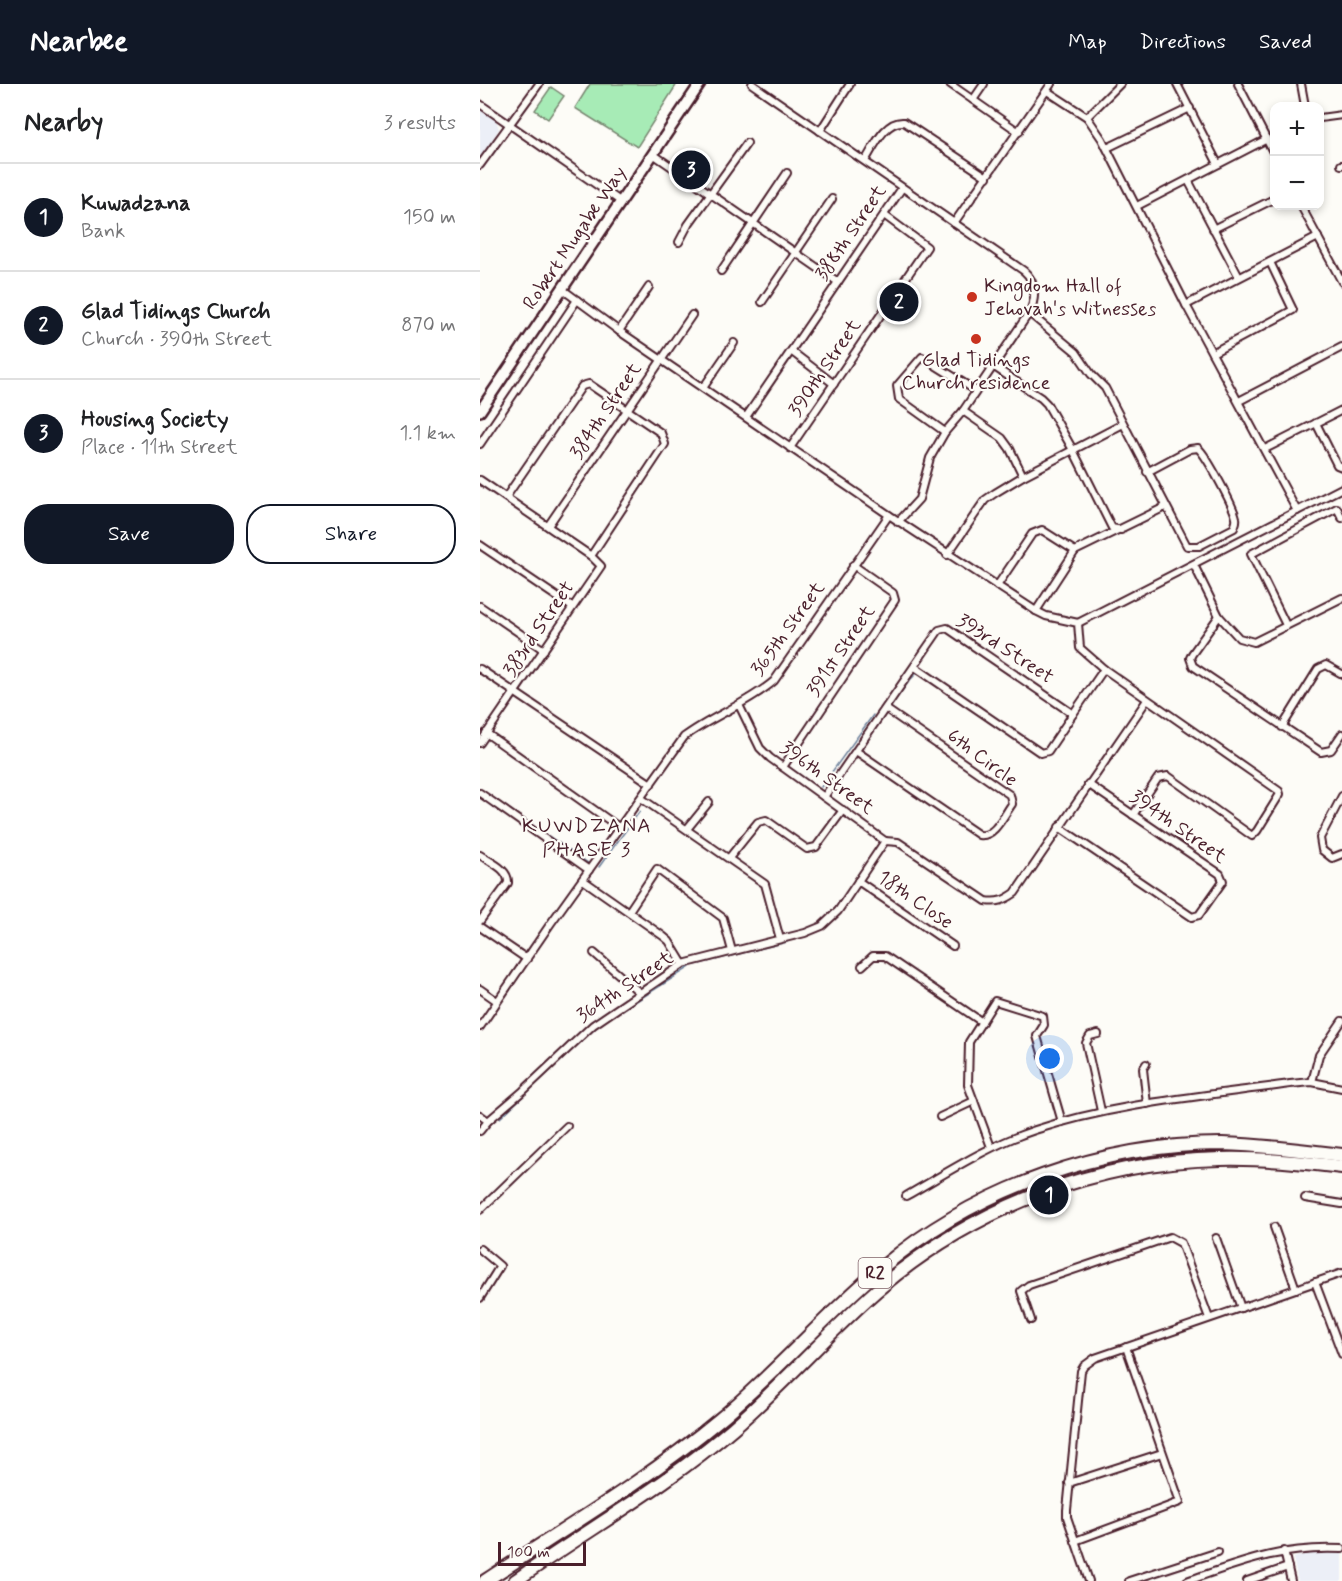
<!DOCTYPE html>
<meta charset="utf-8">
<style>
:root{--surface:#fff;--page:#f2f2f2;--text:#202124;--muted:#757577;--line:#e0e0e0;--accent:#111827}
body{margin:0;font-family:Mynerve,sans-serif;background:var(--page);color:var(--text)}
.controls{position:absolute;right:18px;top:18px;display:grid;overflow:hidden;border-radius:12px;box-shadow:0 3px 9px #0003}
.controls button{width:54px;height:54px;display:grid;place-items:center;padding:0;border:0;border-bottom:2px solid var(--line);background:var(--surface);color:var(--text);font:30px sans-serif}
.scale{position:absolute;left:18px;bottom:15px;width:88px;box-sizing:border-box;padding-left:6px;border:3px solid #4a1f2b;border-top:0;font-size:16px;line-height:21px;white-space:nowrap;color:#4a1f2b;-webkit-text-stroke:4px #fdfcf7;paint-order:stroke}
.you{position:absolute;left:570px;top:975px;width:21px;height:21px;margin:-15px;border:4px solid #fff;border-radius:50%;background:#1a73e8;box-shadow:0 0 0 9px #1a73e833}
.badge{display:grid;place-items:center;width:39px;height:39px;border-radius:50%;background:var(--accent);color:#fff;font-size:20px;font-weight:700}
.pin{position:absolute;translate:-50% -50%;border:3px solid #fff;box-shadow:0 2px 6px #0006}
.list{margin:0;padding:0;list-style:none}
h2{display:flex;justify-content:space-between;align-items:center;height:78px;margin:0;padding:0 24px;font-size:26px}
h2 small{font-size:20px;font-weight:400;color:var(--muted)}
.list li{display:grid;grid-template-columns:39px 1fr auto;gap:18px;align-items:center;box-sizing:border-box;height:108px;padding:0 24px;border-top:2px solid var(--line)}
.list b{display:block;font-size:22px;white-space:nowrap}
.list p{margin:0;font-size:20px;white-space:nowrap;color:var(--muted)}
.list em{font-size:20px;font-style:normal;color:var(--muted)}
.actions{display:flex;gap:12px;padding:18px 24px}
.actions a{flex:1;padding:14px 0;border:2px solid var(--accent);border-radius:24px;text-align:center;font-size:21px;color:var(--accent)}
.actions .main{background:var(--accent);color:#fff}
.map{position:relative;flex:none;width:862px;height:1497px;overflow:hidden}
header{display:flex;align-items:center;gap:36px;box-sizing:border-box;height:84px;padding:0 30px;background:var(--accent);color:#fff}
header strong{font-size:28px}
nav{display:flex;gap:33px;margin-inline-start:auto;font-size:21px}
main{display:flex}
aside{flex:1;background:var(--surface)}
.map>svg:first-child{display:block}
.built{fill:#eceff7}
.green{fill:#a7ebb6;stroke:#788570;stroke-width:1.5}
.lines{fill:none;stroke-linecap:round;stroke-linejoin:round}
.stream{stroke:#70849e;stroke-width:1.5}
.street-casing{stroke:#4a1f2b;stroke-width:10}
.secondary-casing{stroke:#4a1f2b;stroke-width:14}
.highway-casing{stroke:#4a1f2b;stroke-width:16}
.street{stroke:#fdfcf7;stroke-width:6}
.secondary{stroke:#fdfcf7;stroke-width:9}
.highway{stroke:#fdfcf7;stroke-width:12}
.poi-dot{fill:#c8321e;stroke:#fdfcf7;stroke-width:2}
.labels{text-anchor:middle;dominant-baseline:central;stroke-width:4.5;stroke-linejoin:round;paint-order:stroke}
.shield{fill:#fdfcf7;stroke:#806168;stroke-width:1.5}
.shield-label{font-size:18px;font-weight:bold;fill:#4a1f2b}
.street-label{font-size:20px;fill:#4a1f2b;stroke:#fdfcf7}
.poi-label{font-size:20px;fill:#4a1f2b;stroke:#fdfcf7;text-anchor:start}
.neighbourhood-label{font-size:21px;letter-spacing:1.5px;fill:#4a1f2b;stroke:#fdfcf7}
</style>
<header>
<strong>Nearbee</strong>
<nav><a>Map</a><a>Directions</a><a>Saved</a></nav>
</header>
<main>
<aside>
<h2>Nearby<small>3 results</small></h2>
<ul class="list">
<li><span class="badge">1</span><div><b>Kuwadzana</b><p>Bank</p></div><em>150 m</em></li>
<li><span class="badge">2</span><div><b>Glad Tidings Church</b><p>Church · 390th Street</p></div><em>870 m</em></li>
<li><span class="badge">3</span><div><b>Housing Society</b><p>Place · 11th Street</p></div><em>1.1 km</em></li>
</ul>
<div class="actions"><a class="main">Save</a><a>Share</a></div>
</aside>
<div class="map">
<svg width="862" height="1497" viewBox="0 0 862 1497">
<rect width="100%" height="100%" fill="#fdfcf7"/>
<filter id="ink" filterUnits="userSpaceOnUse"><feTurbulence type="fractalNoise" baseFrequency=".0167" numOctaves="2"/><feDisplacementMap in="SourceGraphic" scale="12" xChannelSelector="R" yChannelSelector="G"/><feConvolveMatrix kernelMatrix="1 2 1 2 8 2 1 2 1" color-interpolation-filters="sRGB"/></filter>
<g filter="url(#ink)">
<!-- built -->
<g class="built">
<path d="M 0,24 L 15,33 L 19,45 L 0,74 Z"/>
<path d="M 835,1468 L 862,1470 L 862,1497 L 818,1497 L 813,1474 Z"/>
</g>
<!-- green -->
<g class="green">
<path d="M 110,0 L 197,0 L 157,63 L 95,24 Z"/>
<path d="M 71,3 L 84,12 L 68,35 L 55,26 Z"/>
</g>
<g class="lines">
<!-- stream -->
<g class="stream">
<path d="M 412,621 L 430,596 L 436,590"/>
<path d="M 341,703 L 393,631"/>
<path d="M 6,709 L 108,779"/>
<path d="M 119,783 L 160,727"/>
<path d="M 215,881 L 307,858"/>
<path d="M 125,937 L 210,883"/>
<path d="M 20,1034 L 119,941"/>
</g>
<!-- street casing -->
<g class="street-casing">
<g id="street">
<path d="M 272,0 L 544,187 C 557,198 556,216 549,229 L 483,327 L 465,348 L 450,374 L 439,415 L 418,438"/>
<path d="M 470,0 L 539,48"/>
<path d="M 697,0 L 738,80"/>
<path d="M 758,0 L 794,70"/>
<path d="M 821,0 L 825,22"/>
<path d="M 567,7 L 607,33 L 622,55 L 706,221 L 817,427"/>
<path d="M 493,16 L 504,0"/>
<path d="M 0,20 L 140,117"/>
<path d="M 607,33 L 640,0"/>
<path d="M 840,34 L 862,31"/>
<path d="M 340,47 L 370,0"/>
<path d="M 627,64 L 710,24"/>
<path d="M 173,70 L 358,198"/>
<path d="M 385,77 C 394,63 405,36 424,38 L 507,93"/>
<path d="M 0,81 L 59,0"/>
<path d="M 861,81 L 862,81"/>
<path d="M 708,96 L 759,193"/>
<path d="M 657,122 L 787,55"/>
<path d="M 821,122 L 862,198"/>
<path d="M 474,139 L 571,0"/>
<path d="M 733,145 L 794,115"/>
<path d="M 199,158 L 208,141 L 267,59"/>
<path d="M 241,187 L 307,89"/>
<path d="M 82,205 L 139,247 L 409,431 L 556,527 L 566,532 L 598,539 L 600,564 L 624,585"/>
<path d="M 282,218 L 352,115"/>
<path d="M 706,221 L 838,153"/>
<path d="M 549,229 L 596,268 L 611,290 L 625,304 L 707,462 L 719,462 L 754,444 C 755,440 757,438 756,434 C 754,423 727,372 718,364 L 710,365 L 667,388"/>
<path d="M 139,247 L 169,203"/>
<path d="M 311,267 L 354,300"/>
<path d="M 732,269 L 813,226 L 790,178"/>
<path d="M 513,282 L 561,314 L 567,320 L 593,366 L 632,444 L 641,446"/>
<path d="M 223,304 L 254,259"/>
<path d="M 759,317 L 862,263"/>
<path d="M 483,327 L 522,354 L 530,365 L 543,392"/>
<path d="M 266,333 L 422,104"/>
<path d="M 836,339 L 857,381 L 862,383"/>
<path d="M 465,348 L 419,315 L 417,302 L 442,273 L 495,306"/>
<path d="M 0,360 L 97,216"/>
<path d="M 310,364 L 447,163 L 404,131"/>
<path d="M 785,365 L 862,326"/>
<path d="M 0,396 L 111,472 L 121,482 L 0,659"/>
<path d="M 26,413 L 102,302 L 109,300 L 181,349 L 185,360 L 111,472"/>
<path d="M 68,442 L 212,231"/>
<path d="M 0,461 L 92,523"/>
<path d="M 467,471 L 505,416 L 515,409 L 543,392 L 643,340"/>
<path d="M 714,481 L 739,532 L 759,554 L 774,558 L 862,514"/>
<path d="M 517,502 L 552,450 L 562,446 L 595,467"/>
<path d="M 0,522 L 64,566"/>
<path d="M 556,527 L 595,467 L 685,423"/>
<path d="M 739,532 L 712,570 L 710,574 L 713,582 L 841,668 L 851,666 L 862,650"/>
<path d="M 598,539 L 862,404"/>
<path d="M 806,541 L 771,470 L 857,424 L 862,434"/>
<path d="M 435,583 L 561,669 L 568,667 L 593,630"/>
<path d="M 0,585 L 171,700"/>
<path d="M 259,621 L 280,664 L 290,674 L 405,757"/>
<path d="M 802,643 L 838,585 L 846,581 L 862,590"/>
<path d="M 6,649 L 140,744"/>
<path d="M 376,667 L 499,751 C 514,754 524,731 532,720 L 530,711 L 406,625"/>
<path d="M 303,683 L 415,516 L 413,509 L 373,481"/>
<path d="M 0,709 L 109,786"/>
<path d="M 862,712 L 840,754 L 842,766 L 852,774 L 862,770"/>
<path d="M 344,713 L 459,546 L 467,544 L 593,630 L 624,585 L 799,707 L 800,710 L 777,747 L 772,752 L 688,692 L 678,694 L 653,731"/>
<path d="M 161,714 L 285,800 L 300,855"/>
<path d="M 579,743 L 712,833 L 719,831 L 743,797 L 740,790 L 608,700"/>
<path d="M 207,745 L 229,718"/>
<path d="M 405,757 L 418,758 L 506,817 C 518,819 525,816 535,809 L 667,616"/>
<path d="M 0,771 C 10,778 29,785 28,799 L 0,837"/>
<path d="M 249,774 L 278,738 L 286,736 L 327,765 L 336,763 L 363,726"/>
<path d="M 103,796 L 183,852 L 189,857 L 203,880"/>
<path d="M 378,797 L 473,862"/>
<path d="M 149,827 L 177,785 L 243,834 L 252,867"/>
<path d="M 0,843 L 47,875"/>
<path d="M 114,869 L 159,908"/>
<path d="M 382,882 L 393,872 L 405,872 L 502,938"/>
<path d="M 0,905 L 17,917"/>
<path d="M 0,943 L 71,839 L 204,653 C 232,632 267,620 294,597 L 409,431"/>
<path d="M 618,950 L 610,952 L 606,959 L 621,1027"/>
<path d="M 666,980 L 663,985 L 667,1020"/>
<path d="M 832,998 L 839,971 L 862,937"/>
<path d="M 0,1031 L 8,1037"/>
<path d="M 460,1033 L 494,1017"/>
<path d="M 0,1047 L 8,1037 L 43,1007 L 113,941 L 203,880 L 325,849 L 342,842 L 358,827 L 405,757"/>
<path d="M 511,1063 L 488,1001 L 489,958 L 515,917 L 563,932 L 564,941 L 557,952 L 582,1038"/>
<path d="M 426,1112 C 468,1088 509,1061 555,1046 C 637,1019 725,1012 810,1000 L 832,998 L 862,1004"/>
<path d="M 825,1114 L 862,1120"/>
<path d="M 0,1126 L 87,1042"/>
<path d="M 794,1143 L 816,1205"/>
<path d="M 736,1154 L 761,1224"/>
<path d="M 0,1165 L 20,1182 L 0,1214"/>
<path d="M 835,1198 L 862,1270"/>
<path d="M 551,1236 L 541,1207 L 549,1201 L 690,1153 L 701,1159 L 729,1234"/>
<path d="M 589,1399 L 682,1369"/>
<path d="M 595,1457 L 700,1418 L 646,1263"/>
<path d="M 804,1467 L 811,1497"/>
<path d="M 609,1497 L 587,1433 L 587,1426 L 601,1287 L 604,1282 L 615,1274 L 862,1189"/>
<path d="M 649,1497 L 738,1468"/>
<path d="M 707,1497 C 762,1478 802,1462 862,1465"/>
<path d="M 767,1497 L 808,1483"/>
</g>
</g>
<!-- secondary casing -->
<g class="secondary-casing">
<path id="secondary" d="M 0,327 L 220,0"/>
</g>
<!-- highway casing -->
<g class="highway-casing">
<g id="highway">
<path d="M 5,1497 C 84,1445 167,1396 240,1335 C 298,1287 347,1229 405,1181 C 498,1104 622,1060 742,1060 C 782,1061 822,1066 862,1071"/>
<path d="M 35,1497 C 107,1446 186,1402 253,1344 C 303,1301 346,1251 396,1207 C 492,1124 615,1077 741,1075 C 782,1074 822,1078 862,1083"/>
</g>
</g>
<!-- street -->
<use href="#street" class="street"/>
<!-- secondary -->
<use href="#secondary" class="secondary"/>
<!-- highway -->
<use href="#highway" class="highway"/>
</g>
</g>
<!-- markers -->
<g class="poi-dot">
<circle cx="492" cy="213" r="6"/>
<circle cx="496" cy="255" r="6"/>
</g>
<g class="labels">
<!-- shield labels -->
<rect class="shield" x="378.5" y="1174" width="33" height="30" rx="4.5"/>
<g class="shield-label">
<text x="395" y="1189">R2</text>
</g>
<!-- street labels -->
<g class="street-label">
<text transform="translate(371 149) rotate(-56)">388th Street</text>
<text transform="translate(95 154) rotate(-56)">Robert Mugabe Way</text>
<text transform="translate(345 284) rotate(-56)">390th Street</text>
<text transform="translate(126 327) rotate(-56)">384th Street</text>
<text transform="translate(59 545) rotate(-56)">383rd Street</text>
<text transform="translate(308 545) rotate(-54)">365th Street</text>
<text transform="translate(525 565) rotate(33)">393rd Street</text>
<text transform="translate(361 567) rotate(-56)">391st Street</text>
<text transform="translate(502 674) rotate(37)">6th Circle</text>
<text transform="translate(347 694) rotate(36)">396th Street</text>
<text transform="translate(698 743) rotate(35)">394th Street</text>
<text transform="translate(435 816) rotate(35)">18th Close</text>
<text transform="translate(145 903) rotate(-34)">364th Street</text>
</g>
<!-- poi labels -->
<g class="poi-label">
<text x="504" y="202">Kingdom Hall of<tspan x="504" dy="23">Jehovah's Witnesses</tspan></text>
<text x="496" y="276" text-anchor="middle">Glad Tidings<tspan x="496" dy="23">Church residence</tspan></text>
</g>
<!-- neighbourhood labels -->
<g class="neighbourhood-label">
<text x="107" y="742">KUWDZANA<tspan x="107" dy="24">PHASE 3</tspan></text>
</g>
</g>
</svg>
<div class="controls">
<button>+</button>
<button>−</button>
</div>
<div class="scale">100 m</div>
<div class="you"></div>
<div class="pin badge" style="left:569px;top:1111px">1</div>
<div class="pin badge" style="left:419px;top:218px">2</div>
<div class="pin badge" style="left:211px;top:86px">3</div>
</div>
</main>
